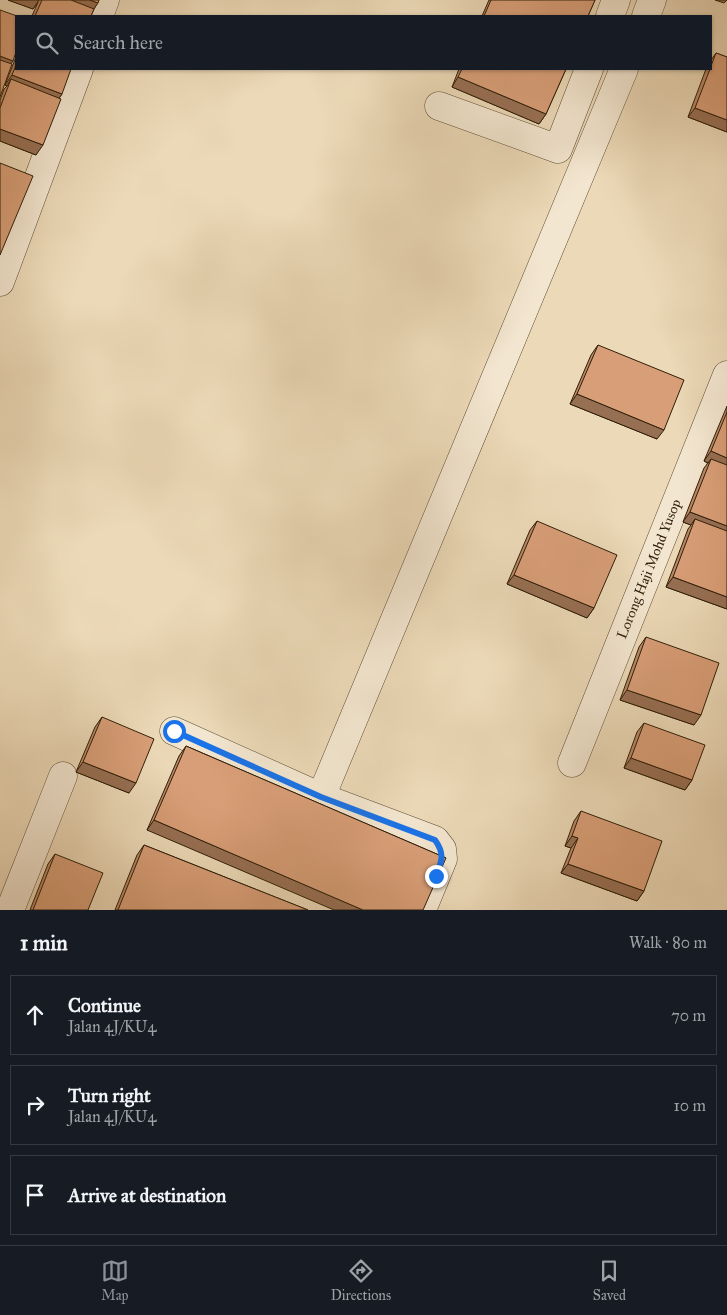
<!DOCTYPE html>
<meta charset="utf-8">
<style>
:root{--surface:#171b24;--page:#242831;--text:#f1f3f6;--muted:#9ea1a6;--line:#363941;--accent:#8c9099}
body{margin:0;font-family:"IM FELL Great Primer",serif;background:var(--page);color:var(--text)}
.stop{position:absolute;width:15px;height:15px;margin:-11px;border:4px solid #1a73e8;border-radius:50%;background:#fff}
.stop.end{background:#1a73e8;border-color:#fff;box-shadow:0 1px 5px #0008}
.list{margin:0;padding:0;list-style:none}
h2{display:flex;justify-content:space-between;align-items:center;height:65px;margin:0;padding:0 20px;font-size:21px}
h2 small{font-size:16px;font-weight:400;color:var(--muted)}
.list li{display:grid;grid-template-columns:32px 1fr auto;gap:15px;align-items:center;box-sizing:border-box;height:80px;margin:0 10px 10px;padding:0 10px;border:1px solid var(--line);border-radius:0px}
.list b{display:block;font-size:19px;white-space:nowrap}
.list p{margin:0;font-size:16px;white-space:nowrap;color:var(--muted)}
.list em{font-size:16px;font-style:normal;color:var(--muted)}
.icon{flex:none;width:28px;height:28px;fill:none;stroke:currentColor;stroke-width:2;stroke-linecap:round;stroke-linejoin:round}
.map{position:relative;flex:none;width:727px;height:910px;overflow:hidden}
.search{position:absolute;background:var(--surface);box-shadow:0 1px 4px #0004;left:15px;right:15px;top:15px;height:55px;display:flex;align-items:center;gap:12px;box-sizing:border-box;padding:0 18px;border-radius:0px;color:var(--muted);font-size:19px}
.sheet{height:335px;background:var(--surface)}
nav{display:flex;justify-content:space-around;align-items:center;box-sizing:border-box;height:70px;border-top:1px solid var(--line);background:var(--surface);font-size:14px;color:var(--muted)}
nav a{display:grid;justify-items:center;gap:2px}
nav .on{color:var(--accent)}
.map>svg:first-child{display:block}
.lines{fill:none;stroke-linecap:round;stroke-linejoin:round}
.street-casing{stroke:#5e4e34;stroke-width:29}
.street{stroke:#f3e6d0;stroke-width:28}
.wall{fill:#ba8866;stroke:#2f1f09}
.shaded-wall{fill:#976f53;stroke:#2f1f09}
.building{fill:#d89e77;stroke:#2f1f09}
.route{stroke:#1a73e8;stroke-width:6}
.labels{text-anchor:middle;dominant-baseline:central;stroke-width:4;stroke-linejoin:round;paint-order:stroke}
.street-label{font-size:14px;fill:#2f1f09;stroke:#f3e6d0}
</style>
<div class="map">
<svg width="727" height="910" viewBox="0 0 727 910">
<rect width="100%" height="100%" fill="#ecd9b7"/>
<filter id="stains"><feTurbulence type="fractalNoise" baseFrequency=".004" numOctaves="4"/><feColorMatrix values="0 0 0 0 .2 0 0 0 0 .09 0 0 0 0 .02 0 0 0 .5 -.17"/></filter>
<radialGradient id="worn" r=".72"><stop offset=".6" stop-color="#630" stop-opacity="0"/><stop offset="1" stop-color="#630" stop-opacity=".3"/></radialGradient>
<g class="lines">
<!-- street casing -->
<g class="street-casing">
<g id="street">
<path d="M 99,16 L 105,0"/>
<path d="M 610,16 L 616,0"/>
<path d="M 646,16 L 652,0"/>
<path d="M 439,106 L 558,149 L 589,69"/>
<path d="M 0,282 L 79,69"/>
<path d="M 174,731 L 321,797 L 435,840 L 442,849 L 443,859 L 422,910"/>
<path d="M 572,763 L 727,375"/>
<path d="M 321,797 L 624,69"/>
<path d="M 10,910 L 63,776"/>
</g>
</g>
<!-- street -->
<use href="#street" class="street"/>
</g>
<!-- wall -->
<g class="wall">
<path d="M 8,0 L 99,0 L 94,9 L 91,16 L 32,16 L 38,2 L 33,9 Z"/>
<path d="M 489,0 L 595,0 L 588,16 L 482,16 Z"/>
<path d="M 716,53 L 727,57 L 727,132 L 688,117 L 706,69 L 711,69 L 711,60 Z"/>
<path d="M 16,57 L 16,69 L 62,94 L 59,98 L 36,155 L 0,141 L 0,100 L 4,89 L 7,86 L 5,85 Z"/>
<path d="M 459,69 L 566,69 L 546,114 L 539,124 L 452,87 Z"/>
<path d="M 598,345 L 657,439 L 570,404 L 591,355 Z"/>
<path d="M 727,406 L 727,609 L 666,587 L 688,529 L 691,525 L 683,522 L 704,468 L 708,463 L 704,461 Z"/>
<path d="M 537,521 L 594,608 L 587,618 L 507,584 L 530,530 Z"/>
<path d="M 646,637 L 694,725 L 620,700 L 639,647 Z"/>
<path d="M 102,717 L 129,793 L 76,772 L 95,727 Z"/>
<path d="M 644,723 L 692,780 L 685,790 L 624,768 L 637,732 Z"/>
<path d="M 186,746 L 446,858 L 147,830 L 179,756 Z"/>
<path d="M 581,811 L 644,891 L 637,901 L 561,873 L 571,848 L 565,846 L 574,821 Z"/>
<path d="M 144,845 L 308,910 L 115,910 L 137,855 Z"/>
<path d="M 55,854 L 88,910 L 30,910 L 48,864 Z"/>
</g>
<!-- shaded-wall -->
<g class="shaded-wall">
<path d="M 8,0 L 39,0 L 33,9 Z"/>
<path d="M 56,0 L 90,0 L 98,3 L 91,13 Z"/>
<path d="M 715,0 L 727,0 L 724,3 Z"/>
<path d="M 0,56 L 13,61 L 6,71 L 0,68 Z"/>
<path d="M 12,75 L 62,94 L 55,104 L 11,79 L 7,86 L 5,85 Z"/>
<path d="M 458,77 L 546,114 L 539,124 L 452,87 Z"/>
<path d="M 695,108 L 727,120 L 727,132 L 688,117 Z"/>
<path d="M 0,129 L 43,145 L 36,155 L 0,141 Z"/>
<path d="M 577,394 L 664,430 L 657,439 L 570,404 Z"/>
<path d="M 711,451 L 727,458 L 727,471 L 711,459 L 708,463 L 704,461 Z"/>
<path d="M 690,512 L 727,526 L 727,539 L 695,519 L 691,525 L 683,522 Z"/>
<path d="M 514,575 L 594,608 L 587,618 L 507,584 Z"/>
<path d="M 673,577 L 727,597 L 727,609 L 666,587 Z"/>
<path d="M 627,690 L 701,715 L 694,725 L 620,700 Z"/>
<path d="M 631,758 L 692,780 L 685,790 L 624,768 Z"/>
<path d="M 83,762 L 136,783 L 129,793 L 76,772 Z"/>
<path d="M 154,820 L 363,910 L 334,910 L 147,830 Z"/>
<path d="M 572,836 L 578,838 L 571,848 L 565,846 Z"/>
<path d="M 568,864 L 644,891 L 637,901 L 561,873 Z"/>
</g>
<!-- building -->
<g class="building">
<path d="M 42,0 L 71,0 L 94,9 L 91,16 L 35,16 Z"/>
<path d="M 90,0 L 99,0 L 98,3 Z"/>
<path d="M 491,0 L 595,0 L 588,16 L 484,16 Z"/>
<path d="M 0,10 L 17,16 L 16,16 L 16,52 L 13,61 L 0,56 Z"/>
<path d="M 716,53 L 727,57 L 727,120 L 695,108 L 710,69 L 711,69 L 711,66 Z"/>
<path d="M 0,60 L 12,64 L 0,97 Z"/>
<path d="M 16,65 L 16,69 L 71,69 L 62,94 L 12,75 Z"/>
<path d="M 462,69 L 566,69 L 546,114 L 458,77 Z"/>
<path d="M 11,79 L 61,99 L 43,145 L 0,129 L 0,108 Z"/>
<path d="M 0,163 L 33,176 L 0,255 Z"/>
<path d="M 598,345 L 684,380 L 664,430 L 577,394 Z"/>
<path d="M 727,412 L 727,458 L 711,451 Z"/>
<path d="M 711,459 L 727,465 L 727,526 L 690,512 Z"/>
<path d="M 695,519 L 727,531 L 727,597 L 673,577 Z"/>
<path d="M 537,521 L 617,555 L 594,608 L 514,575 Z"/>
<path d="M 646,637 L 719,663 L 701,715 L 627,690 Z"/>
<path d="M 102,717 L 154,739 L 136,783 L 83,762 Z"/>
<path d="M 644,723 L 705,745 L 692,780 L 631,758 Z"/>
<path d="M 186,746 L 446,858 L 423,910 L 363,910 L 154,820 Z"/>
<path d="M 581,811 L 662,841 L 644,891 L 568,864 L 578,838 L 572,836 Z"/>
<path d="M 144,845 L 308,910 L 118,910 Z"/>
<path d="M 55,854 L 103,873 L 88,910 L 33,910 Z"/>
</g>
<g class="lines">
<!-- route -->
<path class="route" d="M 174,731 L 321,797 L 435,840 C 445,854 442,861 436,876"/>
</g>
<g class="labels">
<!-- street labels -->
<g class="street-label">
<text transform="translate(649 569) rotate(-68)">Lorong Haji Mohd Yusop</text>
</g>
</g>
<rect width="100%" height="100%" filter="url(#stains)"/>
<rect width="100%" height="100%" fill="url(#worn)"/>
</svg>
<div class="stop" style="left:174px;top:731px"></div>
<div class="stop end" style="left:436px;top:876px"></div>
<div class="search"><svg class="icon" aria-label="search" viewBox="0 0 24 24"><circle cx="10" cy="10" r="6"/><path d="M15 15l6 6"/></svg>Search here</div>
</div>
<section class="sheet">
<h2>1 min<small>Walk · 80 m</small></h2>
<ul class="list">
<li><svg class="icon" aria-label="ahead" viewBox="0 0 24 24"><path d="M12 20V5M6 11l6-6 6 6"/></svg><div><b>Continue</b><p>Jalan 4J/KU4</p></div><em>70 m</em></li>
<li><svg class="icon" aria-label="right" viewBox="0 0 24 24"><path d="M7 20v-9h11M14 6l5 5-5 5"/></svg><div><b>Turn right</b><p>Jalan 4J/KU4</p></div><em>10 m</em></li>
<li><svg class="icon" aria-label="arrive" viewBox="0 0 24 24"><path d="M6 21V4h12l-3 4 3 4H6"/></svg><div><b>Arrive at destination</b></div></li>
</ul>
</section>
<nav>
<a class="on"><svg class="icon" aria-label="map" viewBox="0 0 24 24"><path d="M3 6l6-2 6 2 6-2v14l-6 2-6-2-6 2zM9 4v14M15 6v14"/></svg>Map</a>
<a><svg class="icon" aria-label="directions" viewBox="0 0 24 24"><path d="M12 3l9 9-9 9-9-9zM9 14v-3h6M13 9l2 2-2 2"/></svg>Directions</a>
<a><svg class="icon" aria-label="saved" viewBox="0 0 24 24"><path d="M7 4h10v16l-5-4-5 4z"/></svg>Saved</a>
</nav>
